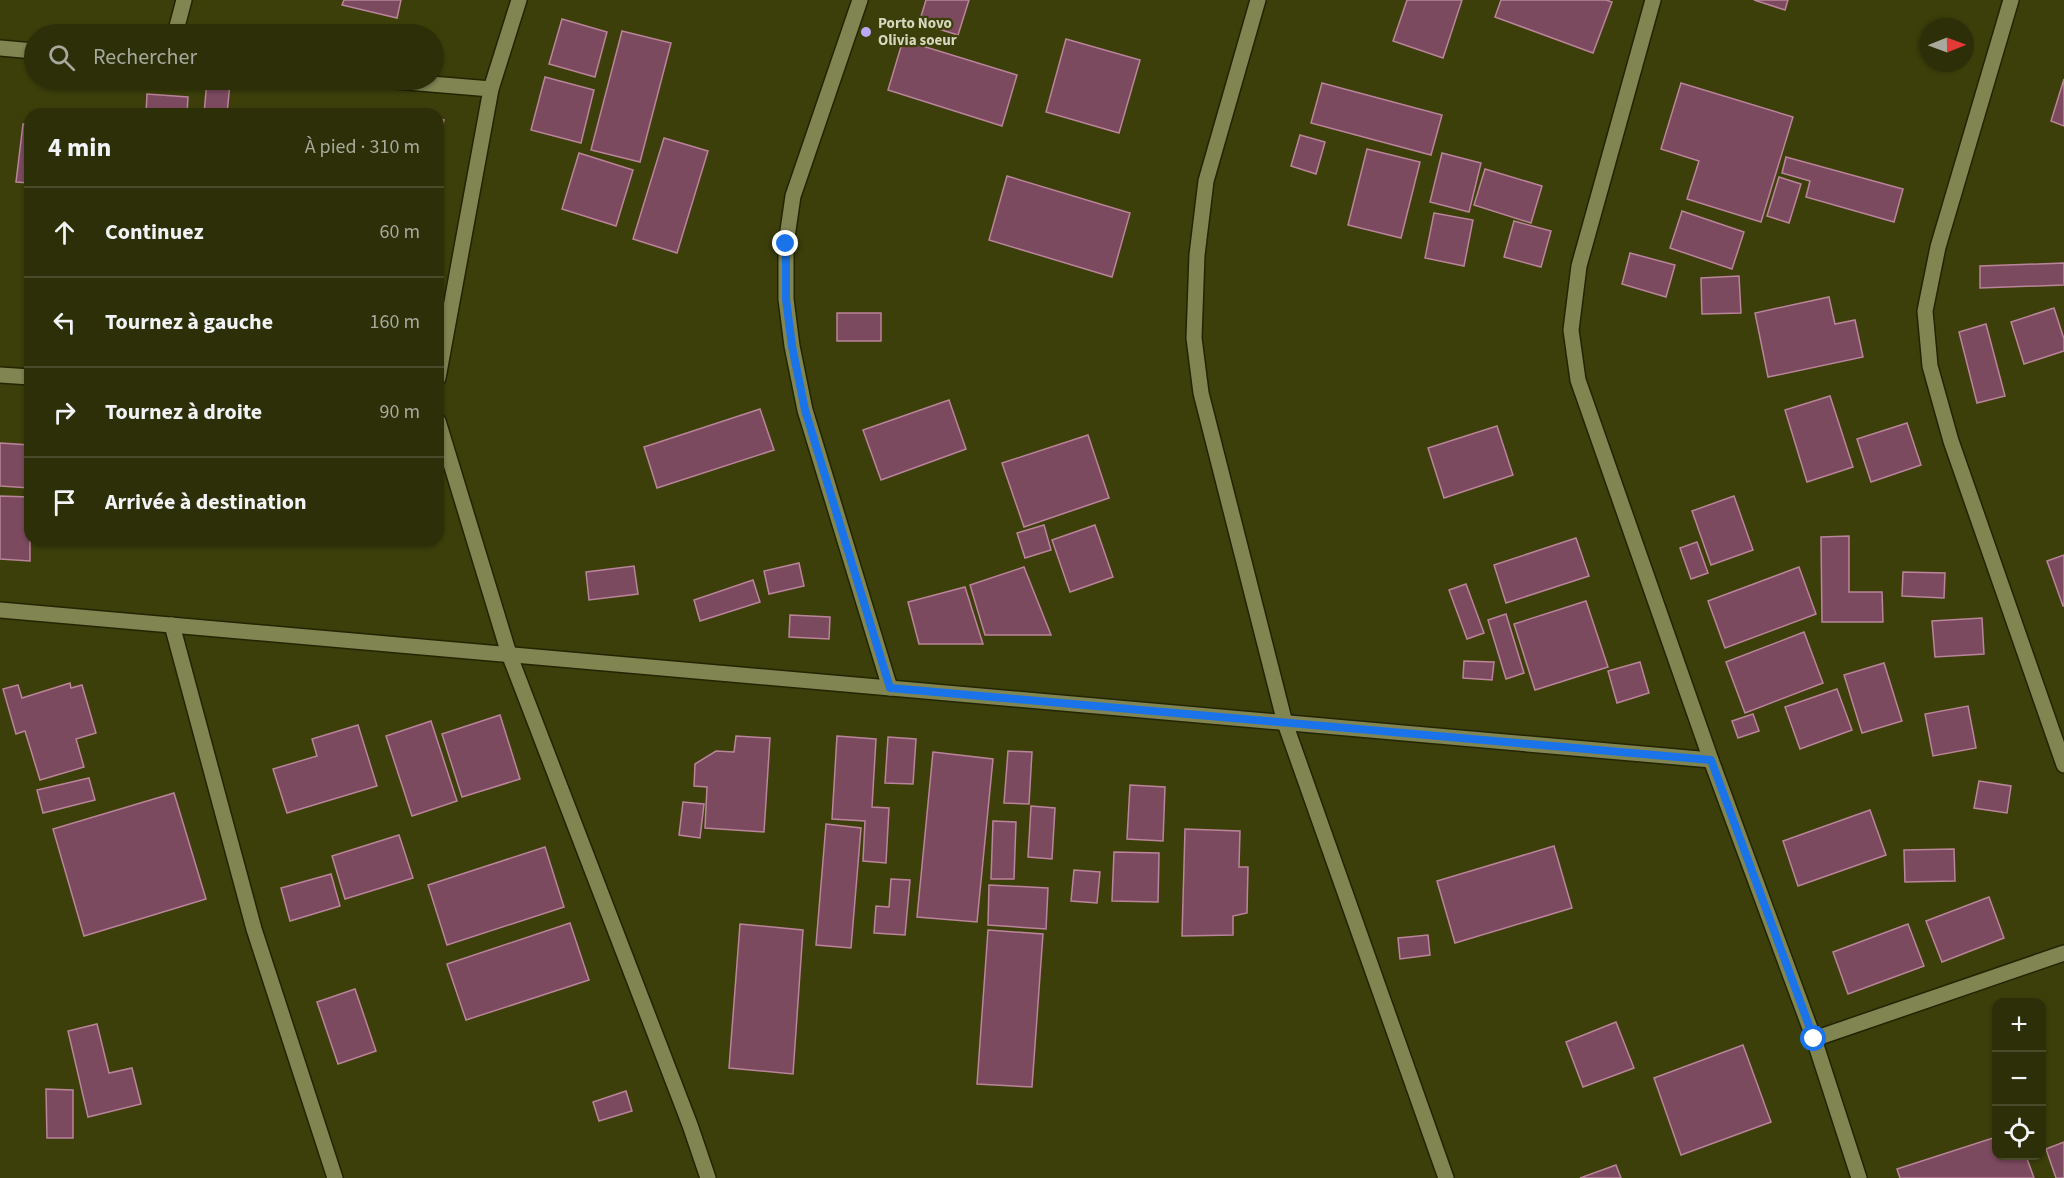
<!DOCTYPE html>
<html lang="fr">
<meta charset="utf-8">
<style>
:root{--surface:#2d2f08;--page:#353712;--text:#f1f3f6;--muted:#a7a99c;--line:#484a29}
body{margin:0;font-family:"Source Sans 3",sans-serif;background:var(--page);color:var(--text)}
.controls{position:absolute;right:18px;bottom:18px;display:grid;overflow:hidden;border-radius:12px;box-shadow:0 2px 4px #0004}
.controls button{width:54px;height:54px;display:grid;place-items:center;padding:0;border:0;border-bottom:2px solid var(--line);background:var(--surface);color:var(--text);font:30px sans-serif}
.compass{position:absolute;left:1920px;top:18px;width:54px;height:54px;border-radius:50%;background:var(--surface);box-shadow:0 2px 4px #0004;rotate:89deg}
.stop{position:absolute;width:18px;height:18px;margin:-14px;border:4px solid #1a73e8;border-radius:50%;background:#fff}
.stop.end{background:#1a73e8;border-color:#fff;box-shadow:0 2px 6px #0008}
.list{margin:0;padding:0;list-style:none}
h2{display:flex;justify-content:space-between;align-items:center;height:78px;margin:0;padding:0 24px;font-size:26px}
h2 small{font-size:20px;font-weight:400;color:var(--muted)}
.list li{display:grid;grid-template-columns:39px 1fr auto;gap:18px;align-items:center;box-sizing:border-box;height:90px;padding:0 24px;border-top:2px solid var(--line)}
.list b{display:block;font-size:22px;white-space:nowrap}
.list em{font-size:20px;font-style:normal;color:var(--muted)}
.icon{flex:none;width:33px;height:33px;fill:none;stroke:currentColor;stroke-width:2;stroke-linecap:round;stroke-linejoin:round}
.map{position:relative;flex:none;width:2064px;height:1178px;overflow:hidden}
.search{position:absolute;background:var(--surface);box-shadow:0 2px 4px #0004;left:24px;top:24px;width:420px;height:66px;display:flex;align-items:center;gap:15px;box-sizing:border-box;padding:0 21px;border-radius:33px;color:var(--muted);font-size:22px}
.panel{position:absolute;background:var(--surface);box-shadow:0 2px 4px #0004;left:24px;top:108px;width:420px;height:438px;border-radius:18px}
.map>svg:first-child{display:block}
.building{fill:#7c4a5f;stroke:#ba849a;stroke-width:1.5}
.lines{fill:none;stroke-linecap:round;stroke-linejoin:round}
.street-casing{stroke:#232500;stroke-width:18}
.secondary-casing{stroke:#232500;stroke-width:18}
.street{stroke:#808552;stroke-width:15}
.secondary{stroke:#808552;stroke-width:15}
.route{stroke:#1a73e8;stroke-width:8}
.poi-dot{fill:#baaaf6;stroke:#3c3f0a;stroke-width:2}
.labels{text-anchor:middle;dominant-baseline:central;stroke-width:4.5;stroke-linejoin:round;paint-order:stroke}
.poi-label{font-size:15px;font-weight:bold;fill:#d5d8be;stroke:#3c3f0a;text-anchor:start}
</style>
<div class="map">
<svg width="2064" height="1178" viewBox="0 0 2064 1178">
<rect width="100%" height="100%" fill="#3c3f0a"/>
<!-- building -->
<g class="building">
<path d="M 344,0 L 401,0 L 397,18 L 342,5 Z"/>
<path d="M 926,0 L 969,0 L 958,35 L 919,23 Z"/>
<path d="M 1407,0 L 1462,0 L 1443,58 L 1393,41 Z"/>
<path d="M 1501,0 L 1606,0 L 1612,2 L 1593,53 L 1495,17 Z"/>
<path d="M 1754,0 L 1788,0 L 1785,10 Z"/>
<path d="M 562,19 L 607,32 L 595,77 L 549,64 Z"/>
<path d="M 622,31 L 671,43 L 640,162 L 591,150 Z"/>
<path d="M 1066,39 L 1140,60 L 1119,133 L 1046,112 Z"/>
<path d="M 903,40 L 1017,75 L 1002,126 L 888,90 Z"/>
<path d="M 545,77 L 594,90 L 581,143 L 531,130 Z"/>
<path d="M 2064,79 L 2064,126 L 2051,121 Z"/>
<path d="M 207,80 L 230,83 L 227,114 L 204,114 Z"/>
<path d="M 1322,83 L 1442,115 L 1431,155 L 1311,123 Z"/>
<path d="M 1681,83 L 1793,117 L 1761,222 L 1687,199 L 1699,161 L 1661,149 Z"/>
<path d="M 147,94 L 188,97 L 187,114 L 146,114 Z"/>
<path d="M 364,111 L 404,112 L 404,114 L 364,114 Z"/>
<path d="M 438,118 L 444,120 L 438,142 Z"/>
<path d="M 23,124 L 30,125 L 30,183 L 16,182 Z"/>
<path d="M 1300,135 L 1325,142 L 1316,174 L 1291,166 Z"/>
<path d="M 664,138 L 708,151 L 677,253 L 633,239 Z"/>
<path d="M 1367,149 L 1420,162 L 1401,238 L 1348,225 Z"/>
<path d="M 579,153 L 633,170 L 616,226 L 562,209 Z"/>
<path d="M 1442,153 L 1481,163 L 1469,212 L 1430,202 Z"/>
<path d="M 1786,157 L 1903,189 L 1894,222 L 1806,197 L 1810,181 L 1782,173 Z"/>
<path d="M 1485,169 L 1542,186 L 1531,223 L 1474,205 Z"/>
<path d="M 1007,176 L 1130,213 L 1112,277 L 989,240 Z"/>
<path d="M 1779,177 L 1801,184 L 1789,223 L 1767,216 Z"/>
<path d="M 1682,211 L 1744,232 L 1732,269 L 1670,248 Z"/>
<path d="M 1434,213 L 1473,220 L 1464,266 L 1425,258 Z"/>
<path d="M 1514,221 L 1551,231 L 1541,267 L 1504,257 Z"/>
<path d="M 1630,253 L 1675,265 L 1666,297 L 1622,284 Z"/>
<path d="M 2064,263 L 2064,285 L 1980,288 L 1980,266 Z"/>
<path d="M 1739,276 L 1741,313 L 1702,314 L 1701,278 Z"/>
<path d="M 1829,297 L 1835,324 L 1855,320 L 1863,357 L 1768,377 L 1755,313 Z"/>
<path d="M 2054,308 L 2064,339 L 2064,351 L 2024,364 L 2011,322 Z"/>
<rect x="837" y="313" width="44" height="28"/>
<path d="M 1986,324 L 2005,396 L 1977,403 L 1959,332 Z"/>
<path d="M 1830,396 L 1853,467 L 1807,482 L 1785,410 Z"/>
<path d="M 949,400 L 966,449 L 881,480 L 863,430 Z"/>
<path d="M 760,409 L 774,450 L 657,488 L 644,447 Z"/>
<path d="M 1907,423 L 1921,465 L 1871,482 L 1857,439 Z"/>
<path d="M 1497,426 L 1513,475 L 1444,498 L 1428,448 Z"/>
<path d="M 1088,435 L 1109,498 L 1024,527 L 1002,463 Z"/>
<path d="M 0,443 L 30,445 L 30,488 L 0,486 Z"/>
<path d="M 0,496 L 30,497 L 30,561 L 0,559 Z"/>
<path d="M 1734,496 L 1753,550 L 1711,565 L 1692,511 Z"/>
<path d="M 1044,525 L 1051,550 L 1025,558 L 1017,533 Z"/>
<path d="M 1095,525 L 1113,577 L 1070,592 L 1052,540 Z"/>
<path d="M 1849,536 L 1849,592 L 1882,592 L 1883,622 L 1822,622 L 1821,537 Z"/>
<path d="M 1576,538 L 1589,576 L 1506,603 L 1494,565 Z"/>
<path d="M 1697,542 L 1708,573 L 1691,579 L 1680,548 Z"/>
<path d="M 2064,555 L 2064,606 L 2063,606 L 2047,561 Z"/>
<path d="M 799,563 L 804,586 L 769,594 L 764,571 Z"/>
<path d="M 634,566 L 638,594 L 589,600 L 586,572 Z"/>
<path d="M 1024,567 L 1051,635 L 985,635 L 970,585 Z"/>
<path d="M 1799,567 L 1816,614 L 1725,648 L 1708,601 Z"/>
<path d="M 1903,572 L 1945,573 L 1944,598 L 1902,596 Z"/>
<path d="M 753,580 L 760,602 L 700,621 L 694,600 Z"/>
<path d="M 1466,584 L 1484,633 L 1467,639 L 1449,590 Z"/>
<path d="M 965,587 L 983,644 L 919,644 L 908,602 Z"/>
<path d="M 1586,601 L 1608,667 L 1535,690 L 1514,624 Z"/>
<path d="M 1506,614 L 1524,673 L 1506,679 L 1488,620 Z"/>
<path d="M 790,615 L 830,617 L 829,639 L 789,637 Z"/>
<path d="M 1982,618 L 1984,654 L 1935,657 L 1932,621 Z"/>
<path d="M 1804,632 L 1823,683 L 1745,713 L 1726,662 Z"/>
<path d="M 1464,661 L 1494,662 L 1492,680 L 1463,678 Z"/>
<path d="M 1640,662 L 1649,693 L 1617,703 L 1608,671 Z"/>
<path d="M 1884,663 L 1902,721 L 1862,733 L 1844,675 Z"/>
<path d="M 70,683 L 71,688 L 82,685 L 96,733 L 76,739 L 84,767 L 40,780 L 25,731 L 16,734 L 3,689 L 18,685 L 22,698 Z"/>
<path d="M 1837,689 L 1852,730 L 1800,749 L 1785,707 Z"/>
<path d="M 1968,706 L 1976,748 L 1933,756 L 1925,714 Z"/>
<path d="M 1753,714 L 1759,731 L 1738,738 L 1732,721 Z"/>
<path d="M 500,715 L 520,779 L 462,797 L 442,734 Z"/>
<path d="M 431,721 L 457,801 L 412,816 L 386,736 Z"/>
<path d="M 358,725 L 377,786 L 287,813 L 273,769 L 317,756 L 312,739 Z"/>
<path d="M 736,736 L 770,738 L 764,832 L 705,828 L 707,787 L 694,786 L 695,764 L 716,751 L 734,752 Z"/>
<path d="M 837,736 L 876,739 L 872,807 L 889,808 L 886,863 L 863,861 L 865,821 L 832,819 Z"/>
<path d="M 888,737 L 916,739 L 913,784 L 885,783 Z"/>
<path d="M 1008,751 L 1032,752 L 1029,804 L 1004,803 Z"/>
<path d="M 933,752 L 993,759 L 977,922 L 917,917 Z"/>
<path d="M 89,778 L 95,800 L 43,813 L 37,790 Z"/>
<path d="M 1979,781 L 2011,786 L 2007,813 L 1974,808 Z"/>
<path d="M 1130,785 L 1165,787 L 1163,841 L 1127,839 Z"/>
<path d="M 174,793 L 206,899 L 84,936 L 53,829 Z"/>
<path d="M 683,802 L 704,804 L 700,838 L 679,835 Z"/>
<path d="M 1031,806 L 1055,808 L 1052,859 L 1028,857 Z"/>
<path d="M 1870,810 L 1886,855 L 1798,886 L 1783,841 Z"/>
<path d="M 993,821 L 1016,822 L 1014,879 L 991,879 Z"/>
<path d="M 826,824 L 861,828 L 851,948 L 816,945 Z"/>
<path d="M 1185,829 L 1240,831 L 1239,867 L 1248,867 L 1247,913 L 1233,916 L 1233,935 L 1182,936 Z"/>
<path d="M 399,835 L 413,878 L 345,899 L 332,856 Z"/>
<path d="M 1554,846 L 1572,908 L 1455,943 L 1437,881 Z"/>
<path d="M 545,847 L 564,907 L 447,945 L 428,885 Z"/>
<path d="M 1954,849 L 1955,881 L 1905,882 L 1904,850 Z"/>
<path d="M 1114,852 L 1159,853 L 1158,902 L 1112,901 Z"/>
<path d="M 1074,870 L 1100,872 L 1097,903 L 1071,901 Z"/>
<path d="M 331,874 L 340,906 L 290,921 L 281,888 Z"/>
<path d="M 891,879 L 910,880 L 905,935 L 874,933 L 876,906 L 889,907 Z"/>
<path d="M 989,885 L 1048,888 L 1046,929 L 988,925 Z"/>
<path d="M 1989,897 L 2004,938 L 1942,962 L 1926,921 Z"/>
<path d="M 570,923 L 589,980 L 466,1020 L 447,964 Z"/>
<path d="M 740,924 L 803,930 L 793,1074 L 729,1068 Z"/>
<path d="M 1908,924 L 1924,966 L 1848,994 L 1833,952 Z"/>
<path d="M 988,930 L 1043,934 L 1032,1087 L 977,1084 Z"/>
<path d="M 1428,935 L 1430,955 L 1400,959 L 1398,938 Z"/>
<path d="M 355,989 L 376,1051 L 338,1064 L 317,1002 Z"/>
<path d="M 1616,1022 L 1634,1068 L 1583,1087 L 1566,1042 Z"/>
<path d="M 97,1024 L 109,1073 L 132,1068 L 141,1104 L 88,1117 L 68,1031 Z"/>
<path d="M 1743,1045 L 1771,1122 L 1681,1155 L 1654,1078 Z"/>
<path d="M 46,1089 L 73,1090 L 73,1138 L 47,1138 Z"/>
<path d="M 626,1091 L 632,1111 L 599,1121 L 593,1102 Z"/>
<path d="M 1996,1137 L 1996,1156 L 2026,1156 L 2034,1178 L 1900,1178 L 1897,1169 Z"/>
<path d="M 2064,1142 L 2064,1178 L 2056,1178 L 2046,1149 Z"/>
<path d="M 1616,1165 L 1621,1178 L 1580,1178 Z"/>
</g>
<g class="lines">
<!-- street casing -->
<g class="street-casing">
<g id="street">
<path d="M 860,0 L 793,196 L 786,244 L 786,299 L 792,346 L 805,410 L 890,688"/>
<path d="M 1653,0 L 1579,266 L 1571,330 L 1578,380 L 1711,760 L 1814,1039 L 1859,1178"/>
<path d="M 2011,0 L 1938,247 L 1925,311 L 1930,366 L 1951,441 L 2064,765"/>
<path d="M 175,34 L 184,0"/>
<path d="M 0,48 L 34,51"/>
<path d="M 383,80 L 491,89"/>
<path d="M 0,375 L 30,377"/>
<path d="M 438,378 L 491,89 L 519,0"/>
<path d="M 438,421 L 509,654 L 690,1125 L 708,1178"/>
<path d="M 172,625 L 254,929 L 335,1178"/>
<path d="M 1814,1039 L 2064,953"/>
</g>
</g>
<!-- secondary casing -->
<g class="secondary-casing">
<g id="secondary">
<path d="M 1258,0 L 1206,181 L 1197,255 L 1194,338 L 1201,393 L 1285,723 L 1446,1178"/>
<path d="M 0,610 L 1711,760"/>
</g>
</g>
<!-- street -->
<use href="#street" class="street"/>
<!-- secondary -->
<use href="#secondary" class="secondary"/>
</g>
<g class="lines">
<!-- route -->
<path class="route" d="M 786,244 L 786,299 L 792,346 L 805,410 L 890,688 L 1711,760 L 1814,1039"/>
</g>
<!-- markers -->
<circle class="poi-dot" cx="866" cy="32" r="6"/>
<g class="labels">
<!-- poi labels -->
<g class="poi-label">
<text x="878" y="23">Porto Novo<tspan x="878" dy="17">Olivia soeur</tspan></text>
</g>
</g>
</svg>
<div class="controls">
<button>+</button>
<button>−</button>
<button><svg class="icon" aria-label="locate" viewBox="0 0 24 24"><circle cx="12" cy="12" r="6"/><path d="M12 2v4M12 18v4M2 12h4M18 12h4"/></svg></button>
</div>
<svg class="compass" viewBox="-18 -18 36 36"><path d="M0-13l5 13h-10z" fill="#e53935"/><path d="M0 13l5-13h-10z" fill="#a7a99c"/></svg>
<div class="stop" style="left:1814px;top:1039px"></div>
<div class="stop end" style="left:786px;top:244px"></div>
<div class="search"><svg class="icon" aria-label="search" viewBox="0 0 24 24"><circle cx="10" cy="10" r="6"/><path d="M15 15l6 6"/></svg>Rechercher</div>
<section class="panel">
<h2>4 min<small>À pied · 310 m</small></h2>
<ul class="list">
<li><svg class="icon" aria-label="ahead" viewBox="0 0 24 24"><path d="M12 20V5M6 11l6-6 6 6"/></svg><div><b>Continuez</b></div><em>60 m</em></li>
<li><svg class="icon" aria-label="left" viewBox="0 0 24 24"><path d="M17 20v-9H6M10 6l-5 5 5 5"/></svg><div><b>Tournez à gauche</b></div><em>160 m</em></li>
<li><svg class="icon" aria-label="right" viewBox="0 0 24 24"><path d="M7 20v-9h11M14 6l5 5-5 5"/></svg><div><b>Tournez à droite</b></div><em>90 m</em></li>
<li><svg class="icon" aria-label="arrive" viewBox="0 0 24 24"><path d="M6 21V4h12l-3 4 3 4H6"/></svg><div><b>Arrivée à destination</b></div></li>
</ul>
</section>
</div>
